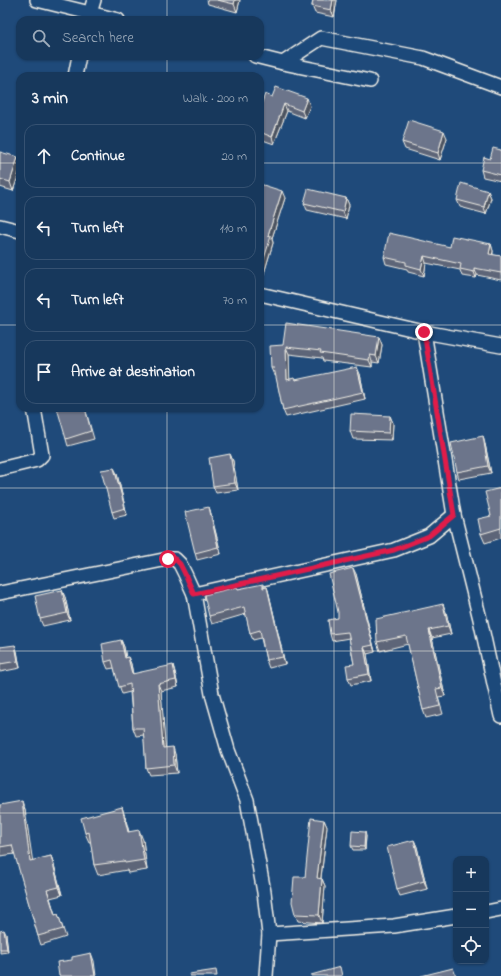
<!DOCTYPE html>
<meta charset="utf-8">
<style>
:root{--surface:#17385c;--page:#203f62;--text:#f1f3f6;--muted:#9eacbb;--line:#365272}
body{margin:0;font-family:"Indie Flower",sans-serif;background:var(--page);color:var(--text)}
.controls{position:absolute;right:12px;bottom:12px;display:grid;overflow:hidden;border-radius:8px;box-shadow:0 1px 3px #0004}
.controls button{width:36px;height:36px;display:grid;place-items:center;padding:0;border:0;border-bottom:1px solid var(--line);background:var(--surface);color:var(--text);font:20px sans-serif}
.stop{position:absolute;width:12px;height:12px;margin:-9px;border:3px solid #e11d48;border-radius:50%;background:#fff}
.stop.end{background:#e11d48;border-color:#fff;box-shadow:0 1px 4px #0008}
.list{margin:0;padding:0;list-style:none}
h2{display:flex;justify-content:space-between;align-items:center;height:52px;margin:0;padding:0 16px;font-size:17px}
h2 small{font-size:13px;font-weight:400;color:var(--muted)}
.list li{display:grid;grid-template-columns:26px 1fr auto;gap:12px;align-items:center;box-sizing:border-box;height:64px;margin:0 8px 8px;padding:0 8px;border:1px solid var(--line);border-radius:12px}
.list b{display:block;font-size:15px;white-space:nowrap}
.list em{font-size:13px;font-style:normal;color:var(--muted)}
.icon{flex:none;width:22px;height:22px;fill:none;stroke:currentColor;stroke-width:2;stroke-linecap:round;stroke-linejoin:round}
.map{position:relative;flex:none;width:501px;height:976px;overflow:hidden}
.search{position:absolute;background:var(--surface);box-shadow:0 1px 3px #0004;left:16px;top:16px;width:248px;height:44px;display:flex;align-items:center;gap:10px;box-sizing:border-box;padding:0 14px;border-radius:12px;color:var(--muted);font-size:15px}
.panel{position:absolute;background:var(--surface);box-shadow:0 1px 3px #0004;left:16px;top:72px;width:248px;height:340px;border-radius:12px}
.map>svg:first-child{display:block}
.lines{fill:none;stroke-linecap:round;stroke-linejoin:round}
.street-casing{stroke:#f4f1e8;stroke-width:16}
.street{stroke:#1f4a7a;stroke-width:13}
.wall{fill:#5d6578;stroke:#f4f1e8}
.shaded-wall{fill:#4c5261;stroke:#f4f1e8}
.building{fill:#6c758b;stroke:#f4f1e8}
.route{stroke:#e11d48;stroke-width:5}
.grid{fill:none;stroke:#f4f1e8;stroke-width:1;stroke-opacity:0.55}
</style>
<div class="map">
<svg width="501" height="976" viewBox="0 0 501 976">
<rect width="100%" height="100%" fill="#1f4a7a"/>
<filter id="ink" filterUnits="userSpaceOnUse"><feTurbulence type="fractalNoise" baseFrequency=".025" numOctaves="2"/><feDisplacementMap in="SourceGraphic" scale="8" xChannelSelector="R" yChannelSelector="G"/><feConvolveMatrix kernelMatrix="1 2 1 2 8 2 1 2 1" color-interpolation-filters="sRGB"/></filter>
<g filter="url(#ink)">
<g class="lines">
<!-- street casing -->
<g class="street-casing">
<g id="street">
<path d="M 37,0 L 118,20"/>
<path d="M 88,20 L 94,0"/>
<path d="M 255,56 L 283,63 L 321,38 L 423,58 L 501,87"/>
<path d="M 283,63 L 370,81"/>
<path d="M 75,76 L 79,56"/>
<path d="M 0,226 L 20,231"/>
<path d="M 260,294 L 424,332 L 501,346"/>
<path d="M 424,332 L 454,515 L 480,619 L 501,716"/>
<path d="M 0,469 L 37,460 L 42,455 L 34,408"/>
<path d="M 0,593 L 168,559 L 175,559 L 180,564 L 185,574 L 194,594 L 212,694 L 228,750 L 247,800 L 264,892 L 269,934 L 266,976"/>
<path d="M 194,594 L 394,550 L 429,536 L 454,515"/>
<path d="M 486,912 L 501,909"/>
<path d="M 269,934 L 394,926 L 456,916"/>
</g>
</g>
<!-- street -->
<use href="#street" class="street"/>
</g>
<!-- wall -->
<g class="wall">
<path d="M 207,0 L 240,0 L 237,12 L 208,4 Z"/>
<path d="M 313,0 L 337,0 L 334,17 L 315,13 L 312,6 Z"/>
<path d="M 272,97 L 310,106 L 305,118 L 287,111 L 274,144 L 260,139 L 260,108 Z"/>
<path d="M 447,138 L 440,160 L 405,149 L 402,142 Z"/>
<path d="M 501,150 L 501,181 L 483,177 L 481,170 L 490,159 Z"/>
<path d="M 0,152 L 20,164 L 20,170 L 13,191 L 0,187 Z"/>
<path d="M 260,184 L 285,198 L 272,238 L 273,243 L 262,280 L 260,279 Z"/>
<path d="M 488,191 L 491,198 L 486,214 L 460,207 L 457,200 Z"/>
<path d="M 346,198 L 349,205 L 346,219 L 307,210 L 304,203 Z"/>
<path d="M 491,244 L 493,251 L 493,255 L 501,256 L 501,280 L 477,275 L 476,278 L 462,276 L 460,270 L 426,263 L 424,276 L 408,272 L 407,269 L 386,264 L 384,257 L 450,247 Z"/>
<path d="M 379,337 L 382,345 L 379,363 L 372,362 L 372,367 L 323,361 L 322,358 L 289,354 L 289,379 L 295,380 L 360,374 L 365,399 L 286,417 L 283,410 L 276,375 L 274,375 L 271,368 L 283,345 Z"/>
<path d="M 85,408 L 94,439 L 68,446 L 66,439 Z"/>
<path d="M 390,416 L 393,423 L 392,440 L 353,439 L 350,431 Z"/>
<path d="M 485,444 L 491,473 L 459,479 L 457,472 Z"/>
<path d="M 230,454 L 233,461 L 238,490 L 216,493 L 213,486 Z"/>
<path d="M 114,468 L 117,474 L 127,515 L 114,518 L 112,512 Z"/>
<path d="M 501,488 L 501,538 L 485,543 L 481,534 L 491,516 Z"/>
<path d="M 209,507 L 211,514 L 221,554 L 197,560 L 195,553 Z"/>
<path d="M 356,574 L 375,652 L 367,654 L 371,681 L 351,685 L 348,678 L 354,664 L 349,638 L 332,641 L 330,634 L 338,618 Z"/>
<path d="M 267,587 L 269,594 L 285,664 L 269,668 L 266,660 L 261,638 L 253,640 L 250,633 L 246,614 L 212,624 L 209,616 L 238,589 Z"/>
<path d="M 65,597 L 70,620 L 43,626 L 40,619 Z"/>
<path d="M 446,612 L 451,634 L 432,638 L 445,696 L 438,697 L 443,714 L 426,718 L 423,710 L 408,644 L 380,651 L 377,642 Z"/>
<path d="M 121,640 L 124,647 L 126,658 L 128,657 L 131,664 L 133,674 L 175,672 L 178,687 L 161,691 L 165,748 L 175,754 L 177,773 L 149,775 L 146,768 L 144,735 L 136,736 L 133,728 L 130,692 L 122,694 L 114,668 L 108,669 L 105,662 Z"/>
<path d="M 0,647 L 17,651 L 20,668 L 0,672 Z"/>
<path d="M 0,805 L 25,810 L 32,861 L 51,856 L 54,865 L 62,895 L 50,898 L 55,915 L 58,914 L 66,937 L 41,945 L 38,936 L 15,854 L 0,856 Z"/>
<path d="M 125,817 L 129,832 L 143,840 L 147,870 L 128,873 L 127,870 L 98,875 L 94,865 L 91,842 L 89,842 L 85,833 Z"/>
<path d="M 324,820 L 327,827 L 321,878 L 322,879 L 325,886 L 322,923 L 298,921 L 295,914 L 305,877 Z"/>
<path d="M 366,836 L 365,850 L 353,850 L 351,846 Z"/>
<path d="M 414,840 L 417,847 L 427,889 L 400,896 L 397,889 Z"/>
<path d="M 0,931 L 6,934 L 8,952 L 0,953 Z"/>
</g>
<!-- shaded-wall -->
<g class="shaded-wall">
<path d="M 235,0 L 240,0 L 237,12 L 234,4 Z"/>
<path d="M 333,0 L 337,0 L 334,17 L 331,10 Z"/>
<path d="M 307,98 L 310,106 L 305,118 L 302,111 Z"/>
<path d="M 284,104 L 287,111 L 274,144 L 272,137 Z"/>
<path d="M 444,131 L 447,138 L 440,160 L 438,153 Z"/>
<path d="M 18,157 L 20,164 L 20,170 L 13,191 L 10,182 Z"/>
<path d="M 282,191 L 285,198 L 272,238 L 273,243 L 262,280 L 260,274 L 260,272 L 268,235 Z"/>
<path d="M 488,191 L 491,198 L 486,214 L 484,207 Z"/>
<path d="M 346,198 L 349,205 L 346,219 L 343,212 Z"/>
<path d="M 491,244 L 493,251 L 491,261 L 489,254 Z"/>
<path d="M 424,256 L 426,263 L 424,276 L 421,269 Z"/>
<path d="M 474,268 L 477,275 L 476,278 L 474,272 Z"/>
<path d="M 379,337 L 382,345 L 379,363 L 376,356 Z"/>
<path d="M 286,347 L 289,354 L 290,387 L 287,380 Z"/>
<path d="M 370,355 L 372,362 L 372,367 L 369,360 Z"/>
<path d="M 357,367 L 360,374 L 365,399 L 363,392 Z"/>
<path d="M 390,416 L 393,423 L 392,440 L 389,433 Z"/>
<path d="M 483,436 L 485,444 L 491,473 L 488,466 Z"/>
<path d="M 230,454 L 233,461 L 238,490 L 235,483 Z"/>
<path d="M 114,468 L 117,474 L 127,515 L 125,508 Z"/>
<path d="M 209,507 L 211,514 L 221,554 L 218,547 Z"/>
<path d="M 353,568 L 356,574 L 375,652 L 373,645 Z"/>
<path d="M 267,587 L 269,594 L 285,664 L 283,657 Z"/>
<path d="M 62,590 L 65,597 L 70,620 L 67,613 Z"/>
<path d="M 443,604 L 446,612 L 451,634 L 448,626 Z"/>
<path d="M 429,630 L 432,638 L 445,696 L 442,688 Z"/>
<path d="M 121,640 L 124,647 L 127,665 L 125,658 Z"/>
<path d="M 15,645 L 17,651 L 20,668 L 18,661 Z"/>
<path d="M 364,647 L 367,654 L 371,681 L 369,674 Z"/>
<path d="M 128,657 L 131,664 L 134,681 L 132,674 Z"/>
<path d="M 173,665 L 175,672 L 178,687 L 176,680 Z"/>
<path d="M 158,684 L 161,691 L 166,755 L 163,748 Z"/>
<path d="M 173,747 L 175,754 L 177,773 L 174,765 Z"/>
<path d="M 22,801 L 25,810 L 34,870 L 30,861 Z"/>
<path d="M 122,807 L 125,817 L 131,841 L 128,832 Z"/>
<path d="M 324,820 L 327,827 L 320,885 L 317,878 Z"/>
<path d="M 139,830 L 143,840 L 147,870 L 144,860 Z"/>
<path d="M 365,832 L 366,836 L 365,850 L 364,847 Z"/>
<path d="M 414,840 L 417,847 L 427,889 L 424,881 Z"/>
<path d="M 51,856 L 54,865 L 62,895 L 59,887 Z"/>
<path d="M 322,879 L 325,886 L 322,923 L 319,915 Z"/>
<path d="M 47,890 L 50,898 L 58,924 L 55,915 Z"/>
<path d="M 4,930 L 6,934 L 8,952 L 7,949 Z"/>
<path d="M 91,953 L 94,961 L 96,976 L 95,976 Z"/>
</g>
<!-- building -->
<g class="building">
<path d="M 217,0 L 235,0 L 234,4 Z"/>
<path d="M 313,0 L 333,0 L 331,10 L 312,6 Z"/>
<path d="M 276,87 L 307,98 L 302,111 L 284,104 L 272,137 L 260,132 L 260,108 L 265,94 L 272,97 Z"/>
<path d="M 409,120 L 444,131 L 438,153 L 402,142 Z"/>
<path d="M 493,148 L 501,150 L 501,175 L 481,170 L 484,157 L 490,159 Z"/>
<path d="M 0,152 L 18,157 L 10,182 L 0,179 Z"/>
<path d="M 461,183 L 488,191 L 484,207 L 457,200 Z"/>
<path d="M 260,184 L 282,191 L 268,235 L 271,236 L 260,272 Z"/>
<path d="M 308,189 L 346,198 L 343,212 L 304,203 Z"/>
<path d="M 389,233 L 450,247 L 452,236 L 491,244 L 489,254 L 501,256 L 501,273 L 474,268 L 474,272 L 460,269 L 461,264 L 424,256 L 421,269 L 406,265 L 406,262 L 384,257 Z"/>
<path d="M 286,323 L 379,337 L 376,356 L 370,355 L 369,360 L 320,353 L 321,351 L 286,347 L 287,380 L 294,378 L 295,380 L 357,367 L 363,392 L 283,410 L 274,368 L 271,368 L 270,346 L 283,345 Z"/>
<path d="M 57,408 L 85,408 L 91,431 L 66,439 Z"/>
<path d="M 351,414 L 390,416 L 389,433 L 350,431 Z"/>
<path d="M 483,436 L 488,466 L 457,472 L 451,443 Z"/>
<path d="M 230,454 L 235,483 L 213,486 L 209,458 Z"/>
<path d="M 114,468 L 125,508 L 112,512 L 101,470 Z"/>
<path d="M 501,488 L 501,528 L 481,534 L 478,519 L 491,516 L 485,492 Z"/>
<path d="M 209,507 L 218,547 L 195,553 L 185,512 Z"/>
<path d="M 353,568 L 373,645 L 364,647 L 369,674 L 348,678 L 346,665 L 354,664 L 348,632 L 330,634 L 328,620 L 338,618 L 338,612 L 329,574 Z"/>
<path d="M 263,584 L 263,588 L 267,587 L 283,657 L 266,660 L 260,630 L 250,633 L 244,607 L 209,616 L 204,595 L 237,587 L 238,589 Z"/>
<path d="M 62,590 L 67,613 L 40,619 L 35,596 Z"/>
<path d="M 443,604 L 448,626 L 429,630 L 442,688 L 436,689 L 440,706 L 423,710 L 406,636 L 377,642 L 376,619 Z"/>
<path d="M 121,640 L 125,658 L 128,657 L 132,674 L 173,665 L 176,680 L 158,684 L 163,748 L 173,747 L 174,765 L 146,768 L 143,728 L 133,728 L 130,684 L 119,687 L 112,660 L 105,662 L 102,644 Z"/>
<path d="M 15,645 L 18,661 L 0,664 L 0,647 Z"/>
<path d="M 22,801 L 30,861 L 51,856 L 59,887 L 47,890 L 55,915 L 58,914 L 63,929 L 38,936 L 12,845 L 0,847 L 0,805 Z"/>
<path d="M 122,807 L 128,832 L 139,830 L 144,860 L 125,863 L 124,861 L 94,865 L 89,832 L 85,833 L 81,818 Z"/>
<path d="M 311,818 L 324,820 L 317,878 L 322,879 L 319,915 L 295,914 L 292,902 L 294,877 L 305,877 Z"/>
<path d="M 352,831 L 365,832 L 364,847 L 351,846 Z"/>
<path d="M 414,840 L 424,881 L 397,889 L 387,847 Z"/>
<path d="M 4,930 L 7,949 L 0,949 L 0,931 Z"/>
<path d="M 91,953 L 95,976 L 59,976 L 57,962 L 72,960 L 72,957 Z"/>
<path d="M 340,967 L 342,976 L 311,976 L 311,975 Z"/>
<path d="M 453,968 L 456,976 L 421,976 Z"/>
<path d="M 216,970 L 217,976 L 190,976 L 189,974 Z"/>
</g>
</g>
<g class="lines" filter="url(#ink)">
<!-- route -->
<path class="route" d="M 168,559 L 175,559 L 180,564 L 185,574 L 194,594 L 394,550 L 429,536 L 454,515 L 424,332"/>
</g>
<!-- grid -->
<path class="grid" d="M 167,0 L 167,20M 334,0 L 334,976M 167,56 L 167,76M 0,163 L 20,163M 260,163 L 501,163M 0,325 L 20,325M 260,325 L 501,325M 167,408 L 167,976M 0,488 L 501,488M 0,651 L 501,651M 0,813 L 501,813"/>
</svg>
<div class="controls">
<button>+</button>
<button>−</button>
<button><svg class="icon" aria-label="locate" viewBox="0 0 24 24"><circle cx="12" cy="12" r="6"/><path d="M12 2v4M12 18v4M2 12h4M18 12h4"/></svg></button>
</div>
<div class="stop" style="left:168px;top:559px"></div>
<div class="stop end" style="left:424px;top:332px"></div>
<div class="search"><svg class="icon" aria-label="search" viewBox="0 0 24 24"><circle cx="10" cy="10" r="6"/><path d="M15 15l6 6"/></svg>Search here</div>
<section class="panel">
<h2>3 min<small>Walk · 200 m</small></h2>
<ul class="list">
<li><svg class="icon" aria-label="ahead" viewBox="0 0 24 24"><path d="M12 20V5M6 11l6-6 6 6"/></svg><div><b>Continue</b></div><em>20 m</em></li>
<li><svg class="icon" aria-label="left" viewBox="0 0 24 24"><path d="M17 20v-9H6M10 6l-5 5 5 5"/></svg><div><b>Turn left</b></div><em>110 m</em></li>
<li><svg class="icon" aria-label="left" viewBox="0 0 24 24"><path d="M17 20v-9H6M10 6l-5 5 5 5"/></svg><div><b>Turn left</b></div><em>70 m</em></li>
<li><svg class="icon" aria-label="arrive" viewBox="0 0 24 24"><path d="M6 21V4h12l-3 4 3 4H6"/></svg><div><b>Arrive at destination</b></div></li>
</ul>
</section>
</div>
